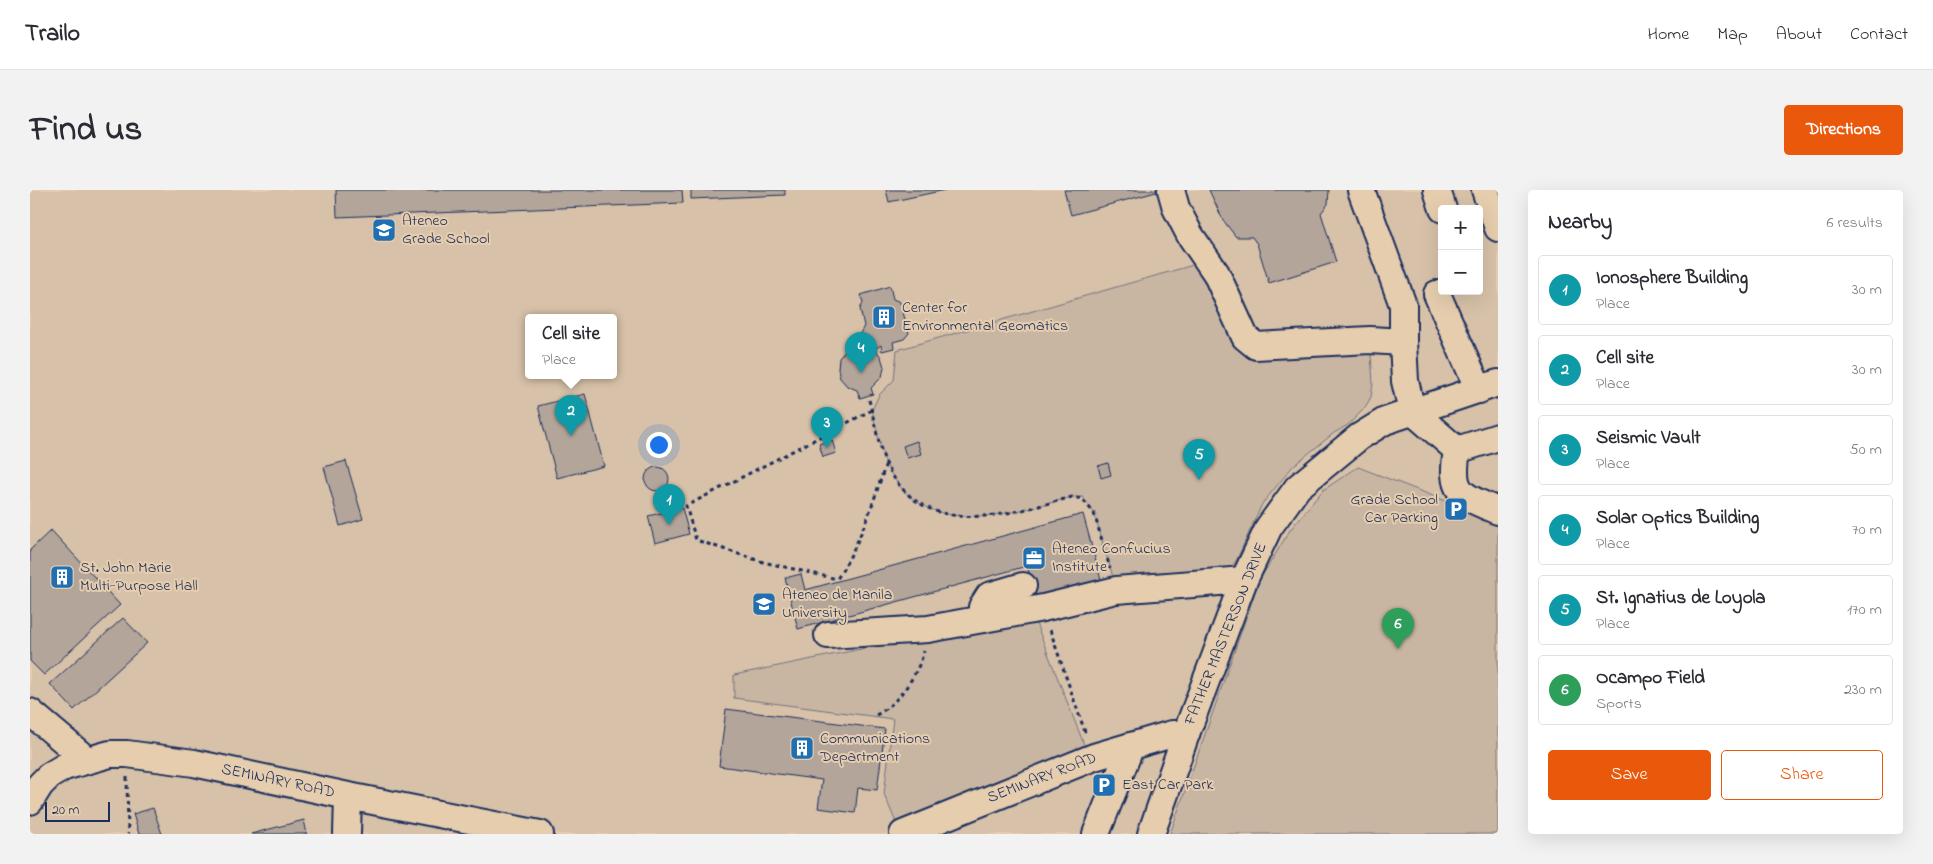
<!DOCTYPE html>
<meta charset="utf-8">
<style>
:root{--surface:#fff;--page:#f2f2f3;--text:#2b2b33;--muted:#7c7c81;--line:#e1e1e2;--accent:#ea580c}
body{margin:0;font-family:"Indie Flower",sans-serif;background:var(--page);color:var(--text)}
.controls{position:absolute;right:15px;top:15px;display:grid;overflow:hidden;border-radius:5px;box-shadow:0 5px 20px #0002}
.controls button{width:45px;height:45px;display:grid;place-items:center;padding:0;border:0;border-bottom:1px solid var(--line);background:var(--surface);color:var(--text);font:25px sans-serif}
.scale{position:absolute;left:15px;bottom:12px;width:65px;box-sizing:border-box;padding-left:5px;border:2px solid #1b2f5e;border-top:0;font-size:14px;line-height:18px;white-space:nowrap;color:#1b2f5e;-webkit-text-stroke:4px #e6cdae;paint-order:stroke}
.you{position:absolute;left:628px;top:254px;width:18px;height:18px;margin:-12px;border:4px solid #fff;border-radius:50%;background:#1a73e8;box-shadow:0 0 0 8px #1a73e833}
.badge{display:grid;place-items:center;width:32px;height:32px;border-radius:50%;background:var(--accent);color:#fff;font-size:16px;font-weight:700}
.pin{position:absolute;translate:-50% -41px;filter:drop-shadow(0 1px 2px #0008)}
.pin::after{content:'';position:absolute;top:26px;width:18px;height:15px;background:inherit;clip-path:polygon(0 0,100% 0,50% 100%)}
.popup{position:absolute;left:495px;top:124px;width:92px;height:65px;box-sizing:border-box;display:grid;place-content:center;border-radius:5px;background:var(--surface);filter:drop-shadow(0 1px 4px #0005);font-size:16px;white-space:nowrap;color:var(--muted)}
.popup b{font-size:19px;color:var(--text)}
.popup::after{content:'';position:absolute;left:50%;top:100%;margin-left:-10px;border:10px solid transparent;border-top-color:var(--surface)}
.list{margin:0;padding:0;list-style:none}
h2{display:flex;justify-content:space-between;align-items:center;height:65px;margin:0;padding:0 20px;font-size:21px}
h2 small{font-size:16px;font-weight:400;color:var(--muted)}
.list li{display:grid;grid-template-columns:32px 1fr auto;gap:15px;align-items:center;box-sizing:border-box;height:70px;margin:0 10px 10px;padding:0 10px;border:1px solid var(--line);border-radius:5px}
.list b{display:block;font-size:19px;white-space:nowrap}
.list p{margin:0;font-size:16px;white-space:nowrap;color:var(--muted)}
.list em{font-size:16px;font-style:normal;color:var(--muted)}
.actions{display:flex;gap:10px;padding:15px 20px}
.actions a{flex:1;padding:11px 0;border:1px solid var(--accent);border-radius:5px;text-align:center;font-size:18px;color:var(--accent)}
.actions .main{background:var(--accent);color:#fff}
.map{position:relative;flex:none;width:1468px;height:644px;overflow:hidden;border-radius:5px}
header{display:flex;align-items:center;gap:30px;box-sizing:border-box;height:70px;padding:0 25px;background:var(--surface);border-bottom:1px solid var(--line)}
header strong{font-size:24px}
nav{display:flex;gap:28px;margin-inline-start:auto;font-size:18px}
.intro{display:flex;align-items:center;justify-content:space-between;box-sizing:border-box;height:120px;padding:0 30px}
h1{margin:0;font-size:35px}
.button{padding:12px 22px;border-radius:5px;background:var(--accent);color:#fff;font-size:18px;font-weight:700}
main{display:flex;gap:30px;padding:0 30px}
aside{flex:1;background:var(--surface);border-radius:5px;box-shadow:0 5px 20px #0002}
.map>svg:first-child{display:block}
.built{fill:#d7c1a8;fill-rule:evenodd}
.green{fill:#c9b6a2;stroke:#727280}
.building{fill:#b3a59a;stroke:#1b2f5e}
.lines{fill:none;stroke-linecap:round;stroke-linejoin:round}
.minor-casing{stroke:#1b2f5e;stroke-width:30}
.path{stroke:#1b2f5e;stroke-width:3;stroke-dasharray:4 4;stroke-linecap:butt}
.minor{stroke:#e6cdae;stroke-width:26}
.labels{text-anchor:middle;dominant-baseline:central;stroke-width:4;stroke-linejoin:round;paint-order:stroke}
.poi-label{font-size:16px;fill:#1b2f5e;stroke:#e6cdae;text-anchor:start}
.street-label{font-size:16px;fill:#1b2f5e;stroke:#e6cdae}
</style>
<header>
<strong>Trailo</strong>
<nav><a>Home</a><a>Map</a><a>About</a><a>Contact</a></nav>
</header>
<div class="intro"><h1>Find us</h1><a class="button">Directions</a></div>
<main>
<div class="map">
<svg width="1468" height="644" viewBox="0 0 1468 644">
<rect width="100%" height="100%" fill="#e6cdae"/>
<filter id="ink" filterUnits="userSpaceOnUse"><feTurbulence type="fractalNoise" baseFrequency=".02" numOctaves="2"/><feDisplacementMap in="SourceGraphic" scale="10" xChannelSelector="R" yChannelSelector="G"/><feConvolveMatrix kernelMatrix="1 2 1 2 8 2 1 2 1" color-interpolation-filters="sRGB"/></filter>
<g filter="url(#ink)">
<!-- built -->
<path class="built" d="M 0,0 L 1468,0 L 1468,644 L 0,644 ZM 1412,19 L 1449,19 L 1449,101 L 1412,101 ZM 498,127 L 584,127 L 584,185 L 498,185 Z"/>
<!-- green -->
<g class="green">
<path d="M 1184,69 L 1215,146 L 1340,150 L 1343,193 L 1341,207 L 1334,219 L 1318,235 L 1304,243 L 1263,276 L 1232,314 L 1206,371 L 1197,383 L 1085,394 L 1064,323 L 1053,307 L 1042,307 C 982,323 899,351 860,282 C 850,264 847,240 842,220 L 849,205 L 864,190 L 867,160 Z"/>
<path d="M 1328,277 L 1468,331 L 1468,644 L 1140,644 L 1229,391 L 1260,340 L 1293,300 Z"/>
<path d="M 1001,421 L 1059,567 L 870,642 L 854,604 L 863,529 L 704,508 L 704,485 L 929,439 Z"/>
</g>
<!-- building -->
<g class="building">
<path d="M 306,0 L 652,0 L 653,13 L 307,27 Z"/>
<path d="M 661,0 L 755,0 L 755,5 L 661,9 Z"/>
<path d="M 856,0 L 915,0 L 859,12 Z"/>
<path d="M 1034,0 L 1129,0 L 1130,1 L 1041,25 Z"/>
<path d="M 1179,0 L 1299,0 L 1298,14 L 1291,23 L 1306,72 L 1239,93 L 1227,54 L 1222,47 L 1206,47 L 1193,30 Z"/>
<path d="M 860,96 L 863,109 L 870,112 L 879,143 L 874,149 L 863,152 L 864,158 L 852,161 L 851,155 L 845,159 L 838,156 L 824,155 L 834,136 L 830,119 L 833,113 L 831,105 Z"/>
<path d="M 824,155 L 838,156 L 845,159 L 851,167 L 854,177 L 852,187 L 841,198 L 843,204 L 830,208 L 827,200 L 817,196 L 810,188 L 808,179 L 809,168 L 816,160 Z"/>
<path d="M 555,204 L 574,276 L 527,288 L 508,216 Z"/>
<path d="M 802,250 L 806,263 L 793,267 L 789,254 Z"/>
<path d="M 887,251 L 891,264 L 877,268 L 873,256 Z"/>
<path d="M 316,271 L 333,329 L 310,336 L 294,277 Z"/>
<path d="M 1078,273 L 1081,285 L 1071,288 L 1068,276 Z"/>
<circle cx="627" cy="289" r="12"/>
<path d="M 652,318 L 659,344 L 625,353 L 618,326 Z"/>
<path d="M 1053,324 L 1071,390 L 1006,407 L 997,376 L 768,439 L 755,388 L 771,384 L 775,400 Z"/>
<path d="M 21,340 L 90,415 L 14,485 L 0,471 L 0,360 Z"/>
<path d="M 93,428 L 117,453 L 44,520 L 20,494 Z"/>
<path d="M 696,519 L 855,539 L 847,600 L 828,598 L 825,623 L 788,618 L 792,590 L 689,576 Z"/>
<path d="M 123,618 L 132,644 L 109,644 L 103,624 Z"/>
<path d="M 274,630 L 277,644 L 221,644 Z"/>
</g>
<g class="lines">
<!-- minor casing -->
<g class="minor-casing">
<g id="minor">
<path d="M 1141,0 L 1146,18 L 1160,45 L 1186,83 L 1215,147 L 1226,156 L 1340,150 L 1373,152"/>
<path d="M 1331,0 L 1373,115 L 1373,152 L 1375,191 L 1382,221 L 1427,260 C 1420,304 1430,305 1468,321"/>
<path d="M 1407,0 L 1413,19"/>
<path d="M 1455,0 L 1468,38"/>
<path d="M 1407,104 L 1449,200"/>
<path d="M 1427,260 L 1468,247"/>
<path d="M 954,429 L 952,417 L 959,406 L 993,396"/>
<path d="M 798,445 L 898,439 L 1013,418 L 1086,400 L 1214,390"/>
<path d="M 0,522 L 57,570"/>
<path d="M 0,611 L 10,595 L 19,586 L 34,577 L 80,564 L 97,564 L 164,573 L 318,606 L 510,644"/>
<path d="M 317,644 L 318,606"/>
<path d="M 873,644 L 1064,567 L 1142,544 L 1156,544"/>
<path d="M 1066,644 L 1101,556"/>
<path d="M 1121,644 L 1156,544 L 1214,390 L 1239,337 L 1268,297 L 1329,247 L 1355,231 L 1468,193"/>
</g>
</g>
<!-- path -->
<g class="path">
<path d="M 839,210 C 845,232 849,264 861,283 C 901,351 982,323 1042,307 L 1052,309 L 1064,323 L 1080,378"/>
<path d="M 842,220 L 656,316 L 666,350 L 733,372 L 807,389 C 830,353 843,314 856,273"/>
<path d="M 1020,440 L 1056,545"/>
<path d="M 846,525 C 868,514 888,484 894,461"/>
<path d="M 97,587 L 98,644"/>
</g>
<!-- minor -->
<use href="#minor" class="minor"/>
</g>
</g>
<!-- icons -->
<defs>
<g id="school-square" transform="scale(1.25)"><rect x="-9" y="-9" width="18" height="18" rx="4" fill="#1f6fb2" stroke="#e6cdae"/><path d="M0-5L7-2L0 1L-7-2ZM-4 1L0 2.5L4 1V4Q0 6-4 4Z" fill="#fff"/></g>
<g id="building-square" transform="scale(1.25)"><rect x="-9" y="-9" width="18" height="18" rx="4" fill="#1f6fb2" stroke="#e6cdae"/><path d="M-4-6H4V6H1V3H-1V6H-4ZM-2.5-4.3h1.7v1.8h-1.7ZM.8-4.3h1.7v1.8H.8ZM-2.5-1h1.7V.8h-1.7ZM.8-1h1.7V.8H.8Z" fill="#fff"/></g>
<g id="parking-square" transform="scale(1.25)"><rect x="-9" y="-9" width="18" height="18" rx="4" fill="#1f6fb2" stroke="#e6cdae"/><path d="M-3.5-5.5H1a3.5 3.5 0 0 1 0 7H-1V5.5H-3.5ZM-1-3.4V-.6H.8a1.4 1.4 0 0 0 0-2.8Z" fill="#fff"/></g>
<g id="office-square" transform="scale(1.25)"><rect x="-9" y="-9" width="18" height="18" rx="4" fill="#1f6fb2" stroke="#e6cdae"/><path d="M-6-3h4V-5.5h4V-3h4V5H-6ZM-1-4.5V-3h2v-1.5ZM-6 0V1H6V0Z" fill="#fff"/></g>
<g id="university-square" transform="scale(1.25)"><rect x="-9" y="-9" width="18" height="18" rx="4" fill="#1f6fb2" stroke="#e6cdae"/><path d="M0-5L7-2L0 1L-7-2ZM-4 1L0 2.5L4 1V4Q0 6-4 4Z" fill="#fff"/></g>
</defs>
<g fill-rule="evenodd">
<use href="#school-square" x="354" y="40"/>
<use href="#building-square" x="854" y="127"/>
<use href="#parking-square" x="1426" y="319"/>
<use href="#office-square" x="1004" y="368"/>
<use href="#building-square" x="32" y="387"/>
<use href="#university-square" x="734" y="414"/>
<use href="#building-square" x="772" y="558"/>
<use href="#parking-square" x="1074" y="595"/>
</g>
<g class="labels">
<!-- poi labels -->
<g class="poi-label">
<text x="372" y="31">Ateneo<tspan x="372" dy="18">Grade School</tspan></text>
<text x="872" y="118">Center for<tspan x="872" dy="18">Environmental Geomatics</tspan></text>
<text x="1408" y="310" text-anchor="end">Grade School<tspan x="1408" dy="18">Car Parking</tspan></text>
<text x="1022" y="359">Ateneo Confucius<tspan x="1022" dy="18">Institute</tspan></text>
<text x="50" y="378">St. John Marie<tspan x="50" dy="18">Multi-Purpose Hall</tspan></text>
<text x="752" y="405">Ateneo de Manila<tspan x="752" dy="18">University</tspan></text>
<text x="790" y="549">Communications<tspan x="790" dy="18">Department</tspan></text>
<text x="1092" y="595">East Car Park</text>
</g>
<!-- street labels -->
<g class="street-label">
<text transform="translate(1196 444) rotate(-68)">FATHER MASTERSON DRIVE</text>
<text transform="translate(1012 588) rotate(-21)">SEMINARY ROAD</text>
<text transform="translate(248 591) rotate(12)">SEMINARY ROAD</text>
</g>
</g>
</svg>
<div class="controls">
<button>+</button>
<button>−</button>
</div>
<div class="scale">20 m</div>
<div class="you"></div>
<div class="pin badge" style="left:639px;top:335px;background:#0f9aa8">1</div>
<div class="pin badge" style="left:541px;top:246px;background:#0f9aa8">2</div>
<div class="popup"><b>Cell site</b>Place</div>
<div class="pin badge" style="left:797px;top:258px;background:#0f9aa8">3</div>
<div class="pin badge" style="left:831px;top:183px;background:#0f9aa8">4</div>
<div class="pin badge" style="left:1169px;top:290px;background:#0f9aa8">5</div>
<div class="pin badge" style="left:1368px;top:459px;background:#2e9e5b">6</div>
</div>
<aside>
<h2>Nearby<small>6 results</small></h2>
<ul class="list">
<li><span class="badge" style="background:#0f9aa8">1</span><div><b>Ionosphere Building</b><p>Place</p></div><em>30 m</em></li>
<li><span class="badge" style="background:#0f9aa8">2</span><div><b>Cell site</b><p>Place</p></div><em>30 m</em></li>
<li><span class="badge" style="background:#0f9aa8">3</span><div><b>Seismic Vault</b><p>Place</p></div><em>50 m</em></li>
<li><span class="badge" style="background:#0f9aa8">4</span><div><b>Solar Optics Building</b><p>Place</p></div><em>70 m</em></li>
<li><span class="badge" style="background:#0f9aa8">5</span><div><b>St. Ignatius de Loyola</b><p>Place</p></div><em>170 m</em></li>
<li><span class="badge" style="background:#2e9e5b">6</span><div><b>Ocampo Field</b><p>Sports</p></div><em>230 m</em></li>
</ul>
<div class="actions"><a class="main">Save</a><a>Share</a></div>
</aside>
</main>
